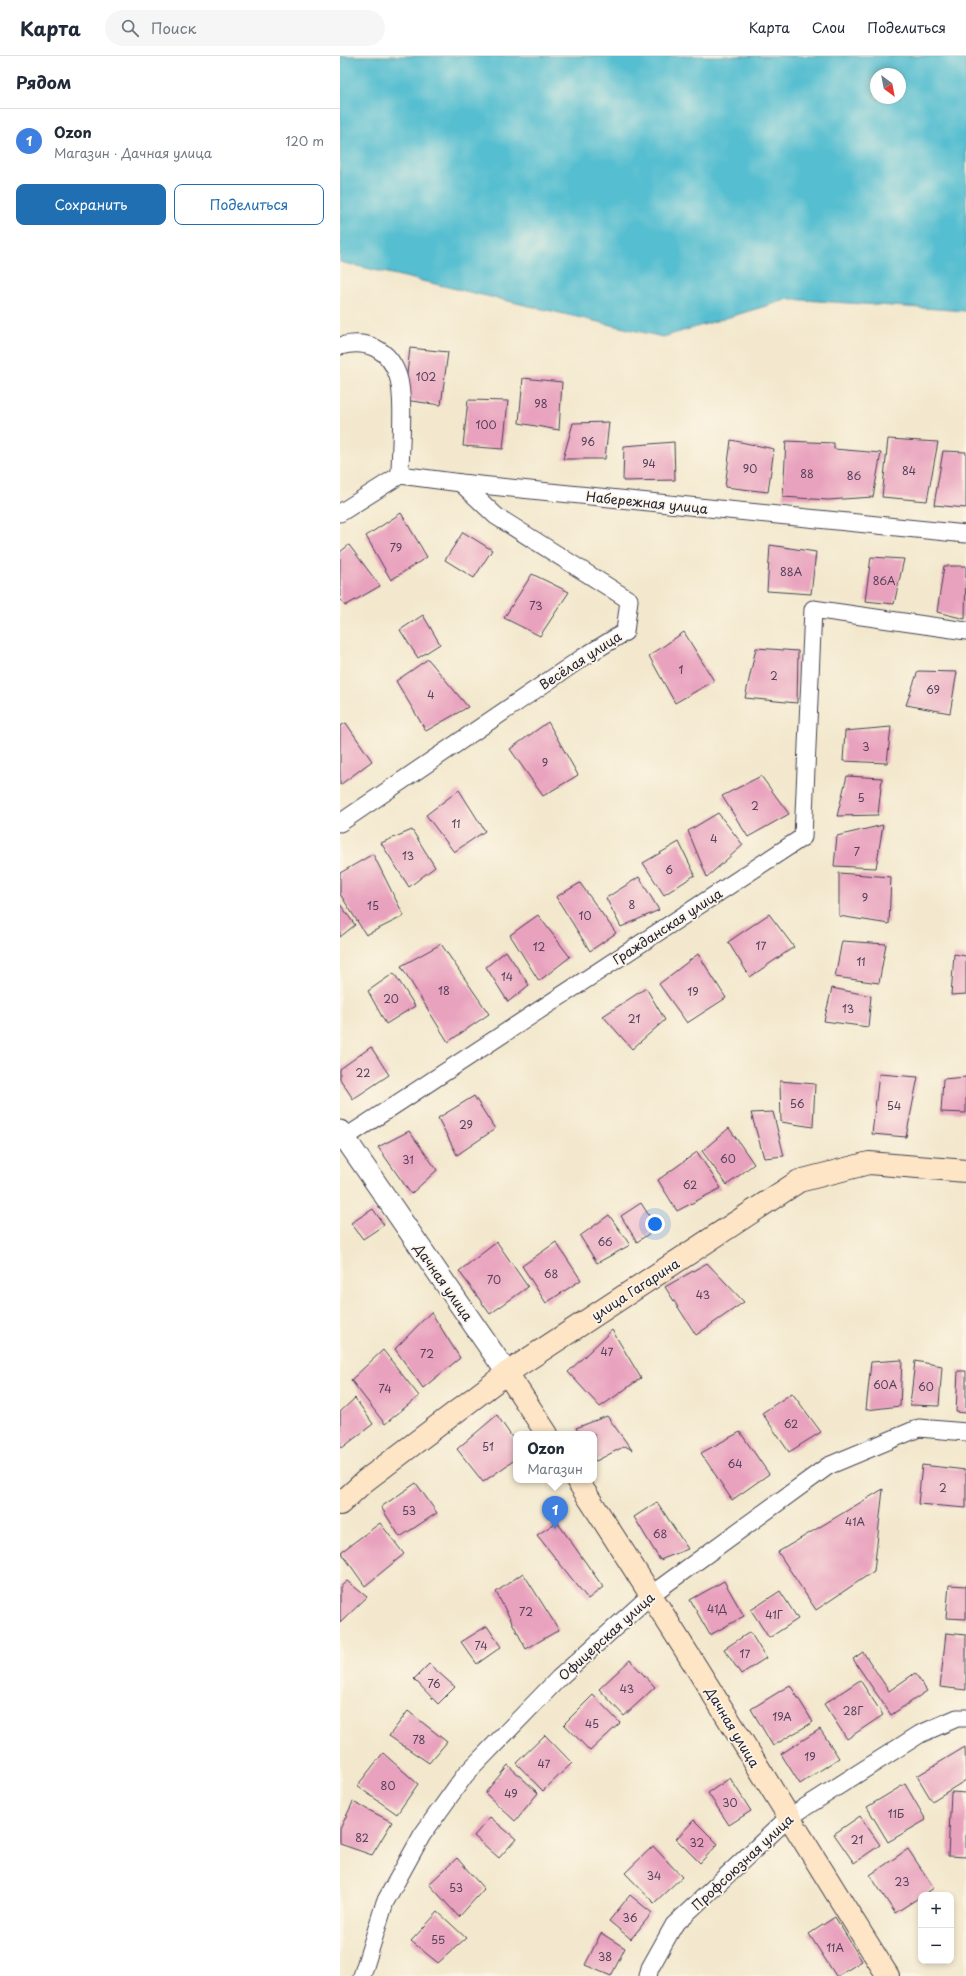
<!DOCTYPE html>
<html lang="ru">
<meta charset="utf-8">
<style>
:root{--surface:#fff;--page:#f6f6f7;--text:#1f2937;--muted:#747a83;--line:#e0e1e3;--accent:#1f6fb2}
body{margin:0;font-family:"Playpen Sans",sans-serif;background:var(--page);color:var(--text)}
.controls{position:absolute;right:12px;bottom:12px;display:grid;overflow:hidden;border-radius:8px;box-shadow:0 2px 6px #0003}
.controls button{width:36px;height:36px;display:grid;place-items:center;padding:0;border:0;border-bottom:1px solid var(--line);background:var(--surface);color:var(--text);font:20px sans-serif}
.compass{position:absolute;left:530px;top:12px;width:36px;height:36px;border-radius:50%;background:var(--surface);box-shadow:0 2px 6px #0003;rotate:148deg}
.you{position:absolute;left:315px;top:1168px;width:14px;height:14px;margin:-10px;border:3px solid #fff;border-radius:50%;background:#1a73e8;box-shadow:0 0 0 6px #1a73e833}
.badge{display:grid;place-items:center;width:26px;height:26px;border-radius:50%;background:var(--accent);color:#fff;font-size:13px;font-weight:700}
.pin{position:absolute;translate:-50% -33px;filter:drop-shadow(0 1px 2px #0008)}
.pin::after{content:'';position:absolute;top:21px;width:14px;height:12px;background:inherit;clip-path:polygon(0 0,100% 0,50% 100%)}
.popup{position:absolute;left:173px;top:1375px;width:84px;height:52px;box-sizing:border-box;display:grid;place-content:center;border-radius:8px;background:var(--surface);filter:drop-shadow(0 1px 3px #0005);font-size:13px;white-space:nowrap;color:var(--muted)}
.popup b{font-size:15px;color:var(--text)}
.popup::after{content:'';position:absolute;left:50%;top:100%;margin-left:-8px;border:8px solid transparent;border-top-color:var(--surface)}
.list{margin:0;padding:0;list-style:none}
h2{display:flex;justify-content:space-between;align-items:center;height:52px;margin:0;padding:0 16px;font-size:17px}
h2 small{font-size:13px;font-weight:400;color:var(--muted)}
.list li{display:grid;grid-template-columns:26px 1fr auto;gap:12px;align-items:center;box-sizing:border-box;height:64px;padding:0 16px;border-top:1px solid var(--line)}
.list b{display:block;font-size:15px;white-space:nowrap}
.list p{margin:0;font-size:13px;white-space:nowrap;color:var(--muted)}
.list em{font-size:13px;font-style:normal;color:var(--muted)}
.actions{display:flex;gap:8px;padding:12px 16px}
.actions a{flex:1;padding:9px 0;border:1px solid var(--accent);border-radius:8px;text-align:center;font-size:14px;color:var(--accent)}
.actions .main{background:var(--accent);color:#fff}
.icon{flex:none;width:22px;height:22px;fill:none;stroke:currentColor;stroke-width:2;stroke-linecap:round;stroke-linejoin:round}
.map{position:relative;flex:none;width:626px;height:1920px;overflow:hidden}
header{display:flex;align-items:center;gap:24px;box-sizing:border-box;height:56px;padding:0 20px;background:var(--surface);border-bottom:1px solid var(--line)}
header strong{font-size:19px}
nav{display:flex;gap:22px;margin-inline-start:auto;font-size:14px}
.search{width:280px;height:36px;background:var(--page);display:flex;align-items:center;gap:10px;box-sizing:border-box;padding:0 14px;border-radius:22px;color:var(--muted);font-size:15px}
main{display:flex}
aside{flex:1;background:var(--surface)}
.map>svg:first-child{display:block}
.water{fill:#54bed0;stroke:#3b7086;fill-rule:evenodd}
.building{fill:#e9a2be}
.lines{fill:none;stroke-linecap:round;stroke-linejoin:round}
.minor-casing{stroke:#414051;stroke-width:19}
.tertiary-casing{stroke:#414051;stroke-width:23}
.secondary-casing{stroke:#414051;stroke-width:24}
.minor{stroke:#fff;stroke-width:17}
.tertiary{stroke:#fff;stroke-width:21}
.secondary{stroke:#fde5c5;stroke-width:22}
.labels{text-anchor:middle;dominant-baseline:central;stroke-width:3.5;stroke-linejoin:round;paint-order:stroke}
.number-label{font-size:11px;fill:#54425c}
.street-label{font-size:13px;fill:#22223b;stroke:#fcf5e5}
</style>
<header>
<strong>Карта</strong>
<div class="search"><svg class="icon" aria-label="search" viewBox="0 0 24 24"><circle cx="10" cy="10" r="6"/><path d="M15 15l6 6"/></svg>Поиск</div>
<nav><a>Карта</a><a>Слои</a><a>Поделиться</a></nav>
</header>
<main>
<aside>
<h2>Рядом<small></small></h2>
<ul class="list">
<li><span class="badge" style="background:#3f7fe0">1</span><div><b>Ozon</b><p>Магазин · Дачная улица</p></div><em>120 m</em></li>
</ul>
<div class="actions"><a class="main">Сохранить</a><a>Поделиться</a></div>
</aside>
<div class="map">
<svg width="626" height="1920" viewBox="0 0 626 1920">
<rect width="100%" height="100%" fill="#fcf5e5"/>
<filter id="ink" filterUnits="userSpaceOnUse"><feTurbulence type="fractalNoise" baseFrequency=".025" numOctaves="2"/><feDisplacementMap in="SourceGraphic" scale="8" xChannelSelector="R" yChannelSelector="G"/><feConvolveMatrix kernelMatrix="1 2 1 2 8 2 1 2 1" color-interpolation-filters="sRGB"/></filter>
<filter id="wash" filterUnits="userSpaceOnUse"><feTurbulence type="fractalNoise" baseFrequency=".012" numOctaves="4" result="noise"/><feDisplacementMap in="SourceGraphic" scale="16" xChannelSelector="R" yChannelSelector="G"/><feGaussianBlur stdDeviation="0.9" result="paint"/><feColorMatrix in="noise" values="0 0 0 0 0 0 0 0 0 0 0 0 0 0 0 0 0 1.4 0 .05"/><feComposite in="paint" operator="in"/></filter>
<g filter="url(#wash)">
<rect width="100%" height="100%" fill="#f3e8cd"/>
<!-- water -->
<path class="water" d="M 0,0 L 626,0 L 626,255 L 449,243 L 323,281 L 0,206 ZM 536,18 L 560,18 L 560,42 L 536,42 Z"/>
<g id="blocks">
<!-- building -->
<g class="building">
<path d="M 70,292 L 108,296 L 101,349 L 64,344 Z"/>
<path d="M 183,322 L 222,326 L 219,374 L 179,367 Z"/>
<path d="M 128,344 L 168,345 L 163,393 L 123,390 Z"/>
<path d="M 269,366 L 265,403 L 223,403 L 233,367 Z"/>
<path d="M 548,383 L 598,386 L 587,445 L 542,441 Z"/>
<path d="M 391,384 L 434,393 L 428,436 L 385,431 Z"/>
<path d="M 446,385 L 494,387 L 494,393 L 541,397 L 533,441 L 488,444 L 443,441 Z"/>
<path d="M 334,386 L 335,424 L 283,425 L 284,390 Z"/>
<path d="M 603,395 L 626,396 L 626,452 L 594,449 Z"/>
<path d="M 61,457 L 87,501 L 51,524 L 26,480 Z"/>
<path d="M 123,476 L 152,494 L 134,522 L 105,504 Z"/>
<path d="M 9,489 L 40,530 L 5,550 L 0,542 L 0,496 Z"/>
<path d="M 430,489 L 476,496 L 471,538 L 427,535 Z"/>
<path d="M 531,501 L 564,503 L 554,548 L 525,545 Z"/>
<path d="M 604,510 L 626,510 L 625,563 L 597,556 Z"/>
<path d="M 192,518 L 229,536 L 200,580 L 164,562 Z"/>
<path d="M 83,559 L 100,588 L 78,602 L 60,574 Z"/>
<path d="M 344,576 L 374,625 L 335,647 L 309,600 Z"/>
<path d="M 416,592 L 458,595 L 457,647 L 405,642 Z"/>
<path d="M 88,603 L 128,651 L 86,675 L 56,625 Z"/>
<path d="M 578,615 L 617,616 L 610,657 L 566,649 Z"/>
<path d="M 208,666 L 238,719 L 203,740 L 170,693 Z"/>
<path d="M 6,667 L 32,705 L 0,729 L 0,670 Z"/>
<path d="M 551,671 L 547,707 L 503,705 L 505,675 Z"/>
<path d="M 421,720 L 449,758 L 408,781 L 382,740 Z"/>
<path d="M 507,720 L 542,722 L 538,759 L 497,760 Z"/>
<path d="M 119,734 L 145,775 L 114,796 L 86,759 Z"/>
<path d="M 378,757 L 403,789 L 367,821 L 348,775 Z"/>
<path d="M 543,769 L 536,812 L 494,810 L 497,780 Z"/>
<path d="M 72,774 L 95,811 L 69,831 L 41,787 Z"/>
<path d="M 339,786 L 355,819 L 324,839 L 303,807 Z"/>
<path d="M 33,798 L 64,860 L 26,879 L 0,838 L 0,817 Z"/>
<path d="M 499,817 L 551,821 L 549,868 L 499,860 Z"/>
<path d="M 299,821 L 319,854 L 281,871 L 266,842 Z"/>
<path d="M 240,827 L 276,877 L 250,895 L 216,841 Z"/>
<path d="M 0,848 L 15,869 L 0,881 Z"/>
<path d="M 429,858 L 454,891 L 410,921 L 388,886 Z"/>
<path d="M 198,859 L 230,901 L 199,925 L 170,879 Z"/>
<path d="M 502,885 L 546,888 L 539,927 L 495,921 Z"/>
<path d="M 101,888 L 149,958 L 108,986 L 61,910 Z"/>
<path d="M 166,895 L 189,929 L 168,946 L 146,911 Z"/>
<path d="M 358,898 L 386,942 L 347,967 L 319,928 Z"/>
<path d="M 614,898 L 626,900 L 626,938 L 611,939 Z"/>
<path d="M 54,917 L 75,950 L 46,968 L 28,935 Z"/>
<path d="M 306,932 L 325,964 L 292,993 L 263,960 Z"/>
<path d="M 492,932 L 531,940 L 528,971 L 484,965 Z"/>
<path d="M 31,991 L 49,1019 L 13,1043 L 0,1023 L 0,1013 Z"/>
<path d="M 539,1018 L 578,1021 L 566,1081 L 532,1078 Z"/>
<path d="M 626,1021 L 626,1057 L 601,1056 L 603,1023 Z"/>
<path d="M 440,1025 L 475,1028 L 473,1071 L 441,1066 Z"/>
<path d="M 134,1040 L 155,1073 L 117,1099 L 98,1062 Z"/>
<path d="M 433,1056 L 444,1100 L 424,1102 L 411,1057 Z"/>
<path d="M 389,1072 L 414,1108 L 387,1129 L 362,1095 Z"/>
<path d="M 69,1075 L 97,1114 L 71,1138 L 38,1091 Z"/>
<path d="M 357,1096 L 381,1132 L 337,1155 L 318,1124 Z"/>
<path d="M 301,1147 L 317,1172 L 297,1186 L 281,1160 Z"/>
<path d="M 33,1153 L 44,1169 L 23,1183 L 11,1167 Z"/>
<path d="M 269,1159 L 290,1189 L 257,1207 L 240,1180 Z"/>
<path d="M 157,1186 L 188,1231 L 150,1258 L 119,1215 Z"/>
<path d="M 216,1186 L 241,1224 L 206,1247 L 182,1210 Z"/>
<path d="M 367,1207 L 404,1246 L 356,1279 L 325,1231 Z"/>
<path d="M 91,1256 L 120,1302 L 83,1332 L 55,1293 Z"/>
<path d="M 272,1274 L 301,1322 L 260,1351 L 228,1316 Z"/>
<path d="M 43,1294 L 79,1340 L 45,1368 L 11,1324 Z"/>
<path d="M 562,1304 L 560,1350 L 526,1354 L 531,1306 Z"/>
<path d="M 575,1305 L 602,1310 L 599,1350 L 570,1349 Z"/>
<path d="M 618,1315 L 626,1315 L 626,1357 L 616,1356 Z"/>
<path d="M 452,1337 L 481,1376 L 449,1396 L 422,1357 Z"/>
<path d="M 15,1342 L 33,1368 L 2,1392 L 0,1388 L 0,1356 Z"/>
<path d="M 157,1359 L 176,1387 L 176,1403 L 143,1426 L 117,1393 Z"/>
<path d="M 267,1360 L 292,1394 L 285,1390 L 256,1405 L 254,1403 L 254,1378 L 240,1378 L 236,1372 Z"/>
<path d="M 400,1376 L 429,1418 L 392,1444 L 361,1397 Z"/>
<path d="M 582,1409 L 626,1414 L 626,1452 L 578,1448 Z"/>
<path d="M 76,1427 L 97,1457 L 60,1481 L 41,1451 Z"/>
<path d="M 543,1433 L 534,1515 L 476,1554 L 438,1496 Z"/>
<path d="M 317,1446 L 348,1493 L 320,1504 L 294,1461 Z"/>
<path d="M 217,1466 L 263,1531 L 248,1543 L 197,1479 Z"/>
<path d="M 40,1467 L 64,1498 L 25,1530 L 1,1496 Z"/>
<path d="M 183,1517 L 219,1574 L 186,1593 L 156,1536 Z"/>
<path d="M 7,1525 L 27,1541 L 0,1567 L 0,1531 Z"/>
<path d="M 384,1525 L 404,1560 L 370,1579 L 350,1544 Z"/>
<path d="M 609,1529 L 626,1530 L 626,1563 L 606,1562 Z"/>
<path d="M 440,1535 L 458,1563 L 429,1582 L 411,1554 Z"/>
<path d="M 147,1570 L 161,1591 L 137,1608 L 121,1586 Z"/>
<path d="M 410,1576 L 426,1602 L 401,1618 L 384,1593 Z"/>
<path d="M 606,1577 L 626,1579 L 626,1634 L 600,1631 Z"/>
<path d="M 523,1596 L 549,1635 L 575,1617 L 587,1635 L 551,1659 L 513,1603 Z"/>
<path d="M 290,1604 L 315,1631 L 284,1660 L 259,1633 Z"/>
<path d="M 89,1608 L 115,1631 L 98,1648 L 74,1623 Z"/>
<path d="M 520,1624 L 543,1659 L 507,1683 L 484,1648 Z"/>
<path d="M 450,1629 L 473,1666 L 433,1690 L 411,1653 Z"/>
<path d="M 253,1639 L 280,1667 L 250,1695 L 224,1668 Z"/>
<path d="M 68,1655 L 107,1686 L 89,1707 L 49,1680 Z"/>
<path d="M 480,1673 L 499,1702 L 460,1728 L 441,1698 Z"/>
<path d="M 205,1679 L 232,1707 L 203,1735 L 176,1707 Z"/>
<path d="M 625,1691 L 626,1724 L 592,1745 L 577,1720 Z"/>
<path d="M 43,1697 L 78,1728 L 57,1758 L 17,1730 Z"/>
<path d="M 168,1709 L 198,1737 L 175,1765 L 145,1737 Z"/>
<path d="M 390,1722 L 411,1755 L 389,1769 L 368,1737 Z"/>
<path d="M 565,1728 L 586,1764 L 548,1786 L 527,1751 Z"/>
<path d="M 611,1736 L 626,1737 L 626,1801 L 608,1800 Z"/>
<path d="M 13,1746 L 52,1766 L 32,1799 L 0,1788 L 0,1773 Z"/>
<path d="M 520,1760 L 540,1789 L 514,1807 L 494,1778 Z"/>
<path d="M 150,1761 L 176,1783 L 159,1802 L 134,1780 Z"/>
<path d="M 354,1764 L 378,1788 L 360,1807 L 336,1783 Z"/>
<path d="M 313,1790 L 342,1821 L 314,1847 L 285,1817 Z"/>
<path d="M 568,1793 L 594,1832 L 555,1857 L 530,1819 Z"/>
<path d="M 117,1802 L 144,1833 L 119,1861 L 89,1828 Z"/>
<path d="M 290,1839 L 312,1857 L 291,1883 L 269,1865 Z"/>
<path d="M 98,1856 L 126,1882 L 98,1907 L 71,1885 Z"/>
<path d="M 495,1861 L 522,1905 L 498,1920 L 496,1920 L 469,1878 Z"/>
<path d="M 261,1877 L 285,1892 L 271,1920 L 245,1909 Z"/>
</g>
</g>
</g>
<g filter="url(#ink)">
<use href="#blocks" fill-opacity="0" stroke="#414051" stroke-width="1"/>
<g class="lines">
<!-- minor casing -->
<g class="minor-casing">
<g id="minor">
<path d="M 0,290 C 27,283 49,293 58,320 C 65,341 60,395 60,419"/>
<path d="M 0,457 L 60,419 L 121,427 L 626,478"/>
<path d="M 0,767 L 242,602 L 285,576 L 289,544 L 156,460 L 121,427"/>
<path d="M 0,1085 L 463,781 L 473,553 L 626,575"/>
<path d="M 22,1920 L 45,1846 L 82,1779 L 125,1719 L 219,1622 L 312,1538 L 488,1410 L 579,1372 L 626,1376"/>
<path d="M 308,1920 L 310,1912 L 334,1869 L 448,1762 L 580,1678 L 617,1662 L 626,1662"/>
</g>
</g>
<!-- tertiary casing -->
<g class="tertiary-casing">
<path id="tertiary" d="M 0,1075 L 167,1317"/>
</g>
<!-- secondary casing -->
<g class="secondary-casing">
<g id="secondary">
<path d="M 167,1317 L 207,1378"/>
<path d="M 237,1424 C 344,1587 444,1755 548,1920"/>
<path d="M 0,1448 L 25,1425 L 167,1317 L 459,1125 L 529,1107 L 626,1115"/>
</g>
</g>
<!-- minor -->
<use href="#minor" class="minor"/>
<!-- tertiary -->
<use href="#tertiary" class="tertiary"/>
<!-- secondary -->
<use href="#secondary" class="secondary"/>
</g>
</g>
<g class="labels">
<!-- number labels -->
<g class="number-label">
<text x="86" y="320">102</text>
<text x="201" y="347">98</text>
<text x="146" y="368">100</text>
<text x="248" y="385">96</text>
<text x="309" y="407">94</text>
<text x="410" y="412">90</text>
<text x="569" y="414">84</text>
<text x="467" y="417">88</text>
<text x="514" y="419">86</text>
<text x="56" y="491">79</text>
<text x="451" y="515">88А</text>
<text x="544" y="524">86А</text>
<text x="196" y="549">73</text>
<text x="341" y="613">1</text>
<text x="434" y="619">2</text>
<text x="593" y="633">69</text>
<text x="91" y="638">4</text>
<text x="526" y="690">3</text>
<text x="205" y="706">9</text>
<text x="521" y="741">5</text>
<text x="415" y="749">2</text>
<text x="116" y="767">11</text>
<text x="374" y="782">4</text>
<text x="517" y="795">7</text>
<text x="68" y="799">13</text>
<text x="329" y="813">6</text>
<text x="525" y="841">9</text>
<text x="292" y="848">8</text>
<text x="33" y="849">15</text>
<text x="245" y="859">10</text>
<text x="421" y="889">17</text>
<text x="199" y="890">12</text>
<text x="521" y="905">11</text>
<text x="167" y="920">14</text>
<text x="104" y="934">18</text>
<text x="353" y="935">19</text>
<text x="51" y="942">20</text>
<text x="508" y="952">13</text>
<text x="294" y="962">21</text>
<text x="23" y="1016">22</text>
<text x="457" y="1047">56</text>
<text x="554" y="1049">54</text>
<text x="126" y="1068">29</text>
<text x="388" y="1102">60</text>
<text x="68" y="1103">31</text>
<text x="350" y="1128">62</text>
<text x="265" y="1185">66</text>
<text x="211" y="1217">68</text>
<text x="154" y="1223">70</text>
<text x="363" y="1238">43</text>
<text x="267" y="1295">47</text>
<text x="87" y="1297">72</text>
<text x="545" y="1328">60А</text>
<text x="586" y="1330">60</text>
<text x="45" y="1332">74</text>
<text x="451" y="1367">62</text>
<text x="148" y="1390">51</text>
<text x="395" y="1407">64</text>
<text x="603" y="1431">2</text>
<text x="69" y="1454">53</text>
<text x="515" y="1465">41А</text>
<text x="320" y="1477">68</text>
<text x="377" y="1552">41Д</text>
<text x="186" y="1555">72</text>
<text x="434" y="1558">41Г</text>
<text x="141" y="1589">74</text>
<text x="405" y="1597">17</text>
<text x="94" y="1627">76</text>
<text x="287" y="1632">43</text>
<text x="513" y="1654">28Г</text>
<text x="442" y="1660">19А</text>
<text x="252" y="1667">45</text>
<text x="79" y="1683">78</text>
<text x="470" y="1700">19</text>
<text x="204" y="1707">47</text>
<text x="48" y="1729">80</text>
<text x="171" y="1737">49</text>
<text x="390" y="1746">30</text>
<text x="556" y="1757">11Б</text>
<text x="22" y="1781">82</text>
<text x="517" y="1783">21</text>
<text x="357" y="1786">32</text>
<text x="314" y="1819">34</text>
<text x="562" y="1825">23</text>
<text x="116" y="1831">53</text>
<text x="290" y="1861">36</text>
<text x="98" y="1883">55</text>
<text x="495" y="1891">11А</text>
<text x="265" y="1900">38</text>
</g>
<!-- street labels -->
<g class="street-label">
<text transform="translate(307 446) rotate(6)">Набережная улица</text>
<text transform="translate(240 604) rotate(-33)">Весёлая улица</text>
<text transform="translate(327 870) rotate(-33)">Гражданская улица</text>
<text transform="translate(104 1226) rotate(55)">Дачная улица</text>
<text transform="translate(295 1233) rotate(-33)">улица Гагарина</text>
<text transform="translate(266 1580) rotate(-42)">Офицерская улица</text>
<text transform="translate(393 1671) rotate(59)">Дачная улица</text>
<text transform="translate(402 1806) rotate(-43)">Профсоюзная улица</text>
</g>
</g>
</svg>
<div class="controls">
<button>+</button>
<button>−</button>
</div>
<svg class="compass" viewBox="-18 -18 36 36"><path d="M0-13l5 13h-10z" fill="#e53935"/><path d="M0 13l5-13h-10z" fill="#747a83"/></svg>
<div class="you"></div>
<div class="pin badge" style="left:215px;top:1473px;background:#3f7fe0">1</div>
<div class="popup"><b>Ozon</b>Магазин</div>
</div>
</main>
